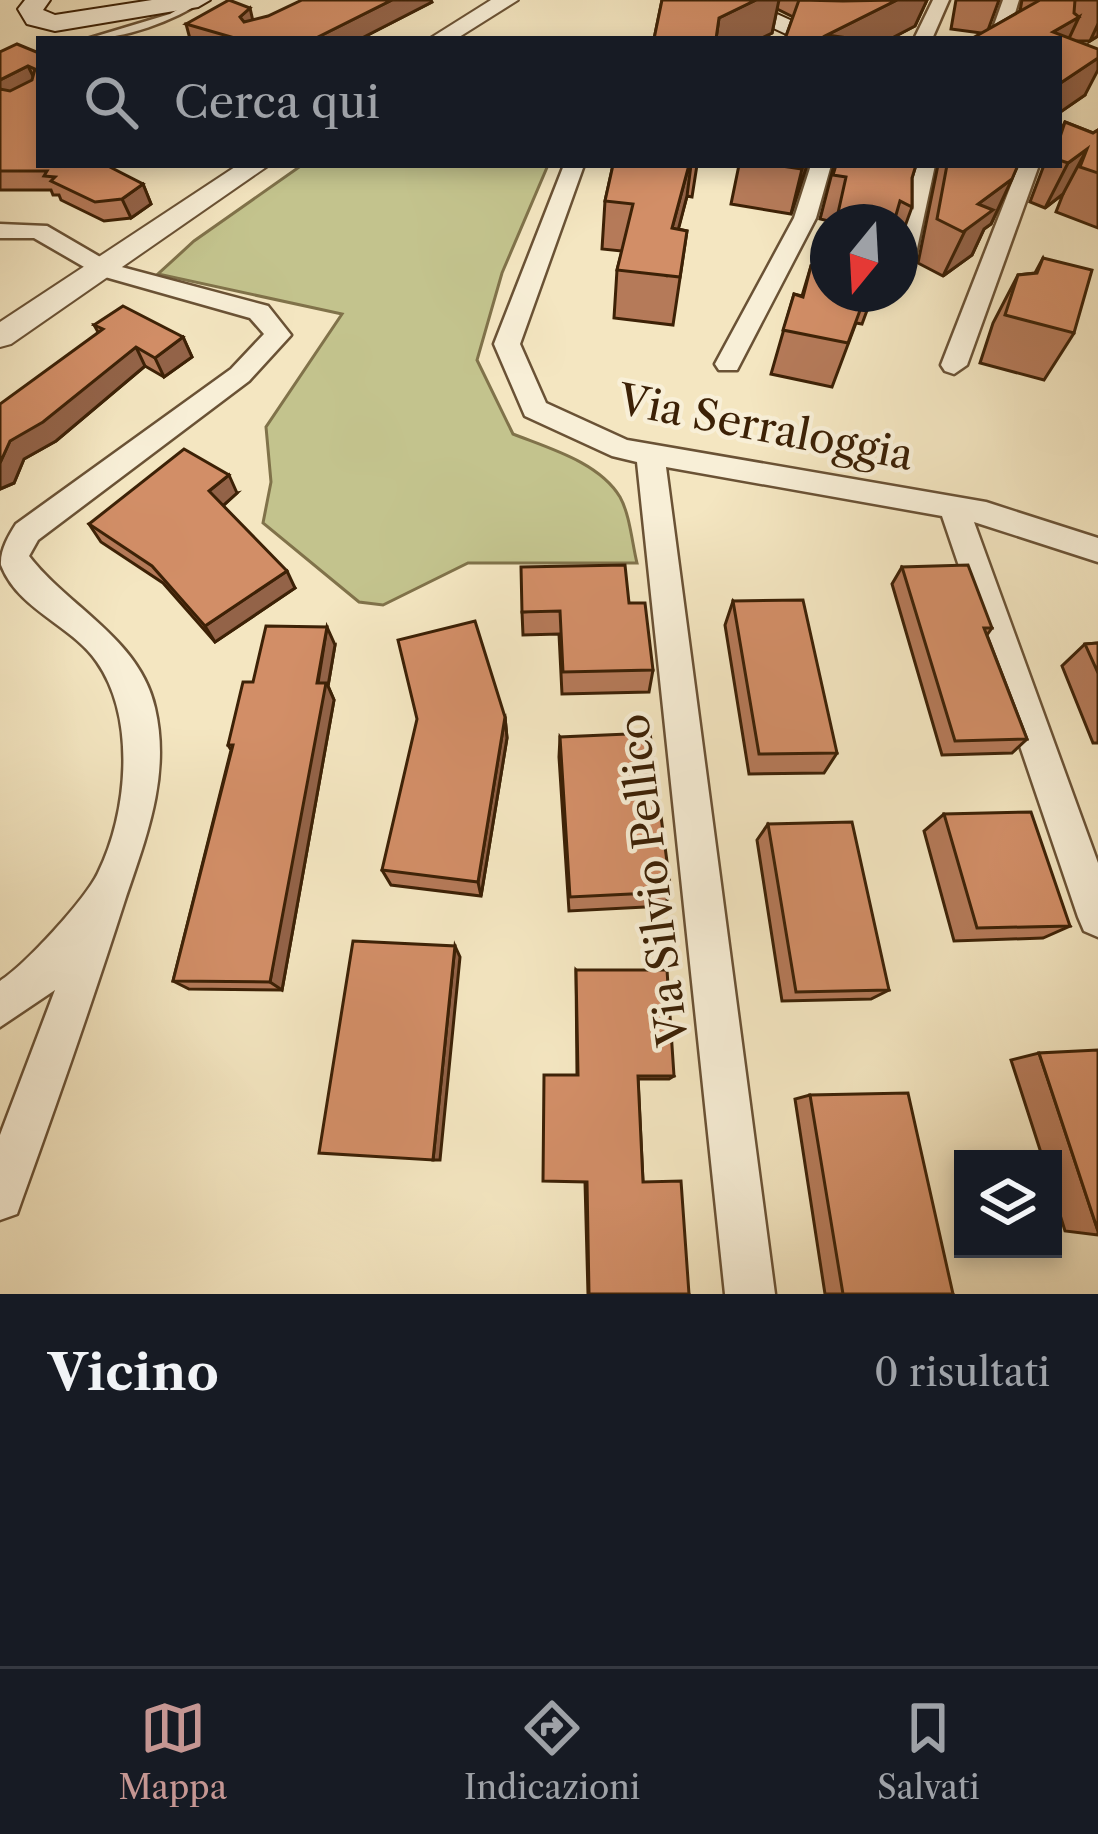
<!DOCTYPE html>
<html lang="it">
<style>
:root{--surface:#171b24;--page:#242831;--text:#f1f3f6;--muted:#9ea1a6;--line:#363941;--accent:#c59692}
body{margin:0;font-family:"Libre Caslon Text",serif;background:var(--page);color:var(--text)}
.controls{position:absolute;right:36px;bottom:36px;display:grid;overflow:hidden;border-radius:0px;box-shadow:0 6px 18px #0003}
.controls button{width:108px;height:108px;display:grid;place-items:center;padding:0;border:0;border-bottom:3px solid var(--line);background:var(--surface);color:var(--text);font:60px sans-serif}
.compass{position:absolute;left:810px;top:204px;width:108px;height:108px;border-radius:50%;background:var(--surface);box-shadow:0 6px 18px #0003;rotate:198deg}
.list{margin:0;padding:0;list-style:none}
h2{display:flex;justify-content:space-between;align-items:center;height:156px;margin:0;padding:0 48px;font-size:51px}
h2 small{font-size:39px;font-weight:400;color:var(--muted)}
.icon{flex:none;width:66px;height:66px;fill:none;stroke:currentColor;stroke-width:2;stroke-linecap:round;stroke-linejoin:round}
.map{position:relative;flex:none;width:1098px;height:1294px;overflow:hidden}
.search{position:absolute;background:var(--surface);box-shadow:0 6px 18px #0003;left:36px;right:36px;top:36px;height:132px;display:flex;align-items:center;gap:30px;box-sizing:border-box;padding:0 42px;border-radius:0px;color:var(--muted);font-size:45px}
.sheet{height:372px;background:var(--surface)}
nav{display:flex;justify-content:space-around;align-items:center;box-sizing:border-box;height:168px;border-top:3px solid var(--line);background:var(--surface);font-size:33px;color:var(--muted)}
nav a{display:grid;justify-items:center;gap:6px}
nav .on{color:var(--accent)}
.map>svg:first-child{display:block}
.green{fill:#c3c38d;stroke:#80724a;stroke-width:3}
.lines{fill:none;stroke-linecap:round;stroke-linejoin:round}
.service-casing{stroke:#6a5235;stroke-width:5}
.minor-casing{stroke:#6a5235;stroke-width:5}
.tertiary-casing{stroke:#6a5235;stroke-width:4}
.secondary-casing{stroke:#3c2106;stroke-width:4}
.service{fill:#f8efd7;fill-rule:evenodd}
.minor{fill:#f8efd7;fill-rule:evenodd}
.tertiary{fill:#f8efd7;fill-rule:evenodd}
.secondary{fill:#f8efd7;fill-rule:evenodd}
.wall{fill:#b57a59;stroke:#3c2106;stroke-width:3}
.shaded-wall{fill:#936348;stroke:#3c2106;stroke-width:3}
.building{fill:#d28e67;stroke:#3c2106;stroke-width:3}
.labels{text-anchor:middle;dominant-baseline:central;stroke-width:9;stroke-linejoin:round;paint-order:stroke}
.street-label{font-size:42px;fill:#3c2106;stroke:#f8efd7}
</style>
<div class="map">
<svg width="1098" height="1294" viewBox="0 0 1098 1294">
<rect width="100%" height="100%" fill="#f4e6c1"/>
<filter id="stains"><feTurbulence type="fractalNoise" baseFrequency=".00167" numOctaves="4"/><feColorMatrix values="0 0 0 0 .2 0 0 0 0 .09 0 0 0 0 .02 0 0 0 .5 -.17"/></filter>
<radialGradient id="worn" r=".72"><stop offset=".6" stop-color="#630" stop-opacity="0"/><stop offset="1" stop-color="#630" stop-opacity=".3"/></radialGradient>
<!-- green -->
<path class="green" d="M 302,165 L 548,165 L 502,273 L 477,360 L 513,434 C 548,448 599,462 620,497 C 630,515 632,543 637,563 L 468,563 L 383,605 L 359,602 L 263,523 L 271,482 L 266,427 L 342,314 L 158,274 L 194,241 Z"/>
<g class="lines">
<!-- service casing -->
<g class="service-casing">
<path id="service" d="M 194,0 L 204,0 C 175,21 123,39 87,39 L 170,14 Z"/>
</g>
<!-- minor casing -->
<g class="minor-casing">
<g id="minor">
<path d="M 933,0 L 949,0 L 932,39 L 914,39 Z"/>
<path d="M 1003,0 L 1019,0 L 1007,39 L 989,39 Z"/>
<path d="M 564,165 L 584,165 L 520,344 L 546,403 L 627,440 L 986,502 L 1098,538 L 1098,562 L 974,522 L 1098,863 L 1098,937 L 1084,931 L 1078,917 L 942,516 L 666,467 L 775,1294 L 725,1294 L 637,462 L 612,456 L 525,416 L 494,344 Z"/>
<path d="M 811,165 L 831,165 L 816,218 L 737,370 L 719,370 L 715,364 L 794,218 Z"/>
<path d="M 915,165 L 935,165 L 912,272 L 900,279 L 900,224 Z"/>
<path d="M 1019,165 L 1039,165 L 967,365 L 954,374 L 945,371 L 941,365 Z"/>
<path d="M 0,224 L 47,226 L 114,265 L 268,306 L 291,335 L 249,381 L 38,540 L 29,556 C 68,607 140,639 155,708 C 171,777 145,840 124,903 C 93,1000 58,1100 23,1197 L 17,1214 L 0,1220 L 0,1135 L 55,990 L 0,1027 L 0,981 C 25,965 85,900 98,873 C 128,813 136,718 97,662 C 72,625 18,610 1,565 C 0,550 9,535 16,524 L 231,369 L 264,334 L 250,318 L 98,275 L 34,238 L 0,238 Z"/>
</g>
</g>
<!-- tertiary casing -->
<g class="tertiary-casing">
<g id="tertiary">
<path d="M 491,0 L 518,0 L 456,39 L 429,39 Z"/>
<path d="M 238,165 L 269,165 L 11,344 L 0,347 L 0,322 Z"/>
</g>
</g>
<!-- secondary casing -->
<g class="secondary-casing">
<g id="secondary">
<path d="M 25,0 L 50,0 L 43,10 L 55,15 L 152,0 L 210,0 L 198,7 L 55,31 L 27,24 L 18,9 Z"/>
<path d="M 713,0 L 746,0 L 832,39 L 797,39 Z"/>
</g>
</g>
<!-- service -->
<use href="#service" class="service"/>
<!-- minor -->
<use href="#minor" class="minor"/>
<!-- tertiary -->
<use href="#tertiary" class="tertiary"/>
<!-- secondary -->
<use href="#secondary" class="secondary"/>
</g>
<!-- wall -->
<g class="wall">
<path d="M 662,0 L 927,0 L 915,26 L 890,39 L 785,39 L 793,17 L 777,9 L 772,33 L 760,39 L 654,39 Z"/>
<path d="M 956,0 L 999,0 L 988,30 L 1020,11 L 1022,0 L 1098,0 L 1098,36 L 1090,41 L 1078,41 L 1085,95 L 1059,113 L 1059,39 L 981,33 L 951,29 Z"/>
<path d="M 432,2 L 360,39 L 190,39 L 186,24 L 253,20 Z"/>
<path d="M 0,52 L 39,53 L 39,165 L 143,184 L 151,204 L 131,218 L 104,221 L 61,200 L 59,195 L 53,195 L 51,190 L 0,190 Z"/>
<path d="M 1065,122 L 1093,133 L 1098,130 L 1098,228 L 1056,212 L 1063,194 L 1045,208 L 1030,202 L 1044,165 L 1059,165 L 1059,134 Z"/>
<path d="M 613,165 L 697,165 L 692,197 L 687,196 L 678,229 L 687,231 L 673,325 L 614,318 L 617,270 L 622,251 L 602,249 L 605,201 Z"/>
<path d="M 739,165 L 807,165 L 791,214 L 731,204 Z"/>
<path d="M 834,165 L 916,165 L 912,178 L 912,207 L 900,240 L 900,222 L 833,222 L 820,219 Z"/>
<path d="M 938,165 L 1018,165 L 991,224 L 984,229 L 972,255 L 943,276 L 918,263 Z"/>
<path d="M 828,242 L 828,294 L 873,294 L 862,324 L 856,323 L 832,387 L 771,374 L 794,294 L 802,296 L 811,266 L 820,267 Z"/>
<path d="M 1043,258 L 1074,333 L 1044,380 L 980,363 L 993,323 L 1018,275 L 1035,273 Z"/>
<path d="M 94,325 L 183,337 L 192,357 L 164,377 L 145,366 L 56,441 L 24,459 L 14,483 L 0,489 L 98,332 Z"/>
<path d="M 237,493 L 223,506 L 295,588 L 215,642 L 163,583 L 101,542 L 89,524 Z"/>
<path d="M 902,567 L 992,628 L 987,635 L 1027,739 L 1012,753 L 942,755 L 892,584 Z"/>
<path d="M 733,601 L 837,753 L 824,773 L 749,774 L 725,625 Z"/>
<path d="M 629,603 L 653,670 L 649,692 L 562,694 L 559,634 L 523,635 L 522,612 Z"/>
<path d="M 1098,643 L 1098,743 L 1093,743 L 1062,666 L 1085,644 Z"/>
<path d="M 335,645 L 328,686 L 334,700 L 282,990 L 189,989 L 173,981 L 231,750 L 228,745 L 253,682 Z"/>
<path d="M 505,717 L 507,738 L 481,896 L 391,885 L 382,870 Z"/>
<path d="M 560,737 L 671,892 L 664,906 L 569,911 L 559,757 Z"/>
<path d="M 944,814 L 1070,926 L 1043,938 L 954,941 L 924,831 Z"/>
<path d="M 768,824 L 889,990 L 871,999 L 782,1001 L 757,840 Z"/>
<path d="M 576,970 L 674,1076 L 669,1079 L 638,1079 L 643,1181 L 689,1294 L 588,1294 L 585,1182 L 577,1075 Z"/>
<path d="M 1039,1053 L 1098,1231 L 1098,1235 L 1065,1231 L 1053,1192 L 1053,1159 L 1043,1159 L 1011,1060 Z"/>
<path d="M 810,1095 L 953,1294 L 825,1294 L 795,1099 Z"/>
</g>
<!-- shaded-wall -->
<g class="shaded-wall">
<path d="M 392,0 L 431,0 L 432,2 L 360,39 L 314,39 Z"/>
<path d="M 756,0 L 779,0 L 772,33 L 760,39 L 716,39 L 719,18 Z"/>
<path d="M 897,0 L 927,0 L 915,26 L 890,39 L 826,39 L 827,35 Z"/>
<path d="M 250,8 L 255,30 L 246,39 L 240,17 Z"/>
<path d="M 1079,17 L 1059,60 L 1053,32 Z"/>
<path d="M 1098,24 L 1098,36 L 1090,41 Z"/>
<path d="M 1098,58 L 1098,70 L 1085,95 L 1059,113 L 1059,84 Z"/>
<path d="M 28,66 L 37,84 L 0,96 L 0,80 Z"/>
<path d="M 1087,149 L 1063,194 L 1045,208 L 1068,163 Z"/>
<path d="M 689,165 L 691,165 L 687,196 L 666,277 L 672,228 Z"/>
<path d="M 803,165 L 807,165 L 791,214 L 802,169 Z"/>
<path d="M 1012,179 L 991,224 L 984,229 L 972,255 L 943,276 L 978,204 Z"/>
<path d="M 143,184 L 151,204 L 131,218 L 122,199 Z"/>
<path d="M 183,337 L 192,357 L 164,377 L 155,358 Z"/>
<path d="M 136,347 L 145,366 L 56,441 L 24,459 L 14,483 L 0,489 L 0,463 L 10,441 Z"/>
<path d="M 229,475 L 237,493 L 218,510 L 209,491 Z"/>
<path d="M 287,571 L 295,588 L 215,642 L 205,626 Z"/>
<path d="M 327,627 L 335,645 L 328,686 L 334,700 L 282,990 L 270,982 Z"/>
<path d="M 505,717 L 507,738 L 481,896 L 478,882 Z"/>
<path d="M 455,946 L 460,957 L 440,1160 L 433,1160 Z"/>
</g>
<!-- building -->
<g class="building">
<path d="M 229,0 L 250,8 L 240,17 L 244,22 L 268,16 L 302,0 L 392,0 L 314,39 L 238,39 L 186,24 Z"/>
<path d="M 662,0 L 756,0 L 719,18 L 716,39 L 654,39 Z"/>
<path d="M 799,0 L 843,1 L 897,0 L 827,35 L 855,39 L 785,39 Z"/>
<path d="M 1040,0 L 1075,0 L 1074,13 L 1079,17 L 1053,32 L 1098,49 L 1098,58 L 1059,84 L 1059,39 L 971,39 Z"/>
<path d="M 17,44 L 39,53 L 39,165 L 106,165 L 143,184 L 122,199 L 95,202 L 51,181 L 55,177 L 44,176 L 47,171 L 0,171 L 0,89 L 10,91 L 32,80 L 35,69 L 28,66 L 0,80 L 0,52 Z"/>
<path d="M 1065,122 L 1093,133 L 1098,130 L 1098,173 L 1080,167 L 1087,149 L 1068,163 L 1059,160 L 1059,140 Z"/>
<path d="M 613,165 L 689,165 L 672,228 L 687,231 L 680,277 L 617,270 L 633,204 L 605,201 Z"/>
<path d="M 775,165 L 803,165 L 802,169 Z"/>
<path d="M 836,165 L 916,165 L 912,178 L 912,207 L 900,201 L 894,222 L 836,222 L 846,177 L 833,175 Z"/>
<path d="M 947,165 L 1018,165 L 1012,179 L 978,204 L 993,210 L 963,232 L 937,219 Z"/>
<path d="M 828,248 L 828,294 L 866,294 L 848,343 L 783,330 L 794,294 L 803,297 L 811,266 L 820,267 Z"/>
<path d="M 1043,258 L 1092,270 L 1074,333 L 1005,315 L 1018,275 L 1037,273 Z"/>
<path d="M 123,306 L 183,337 L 155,358 L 136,347 L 43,422 L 10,441 L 0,463 L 0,404 L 103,329 L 94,325 Z"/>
<path d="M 184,449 L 229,475 L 209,491 L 287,571 L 205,626 L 152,566 L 89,524 Z"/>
<path d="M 625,565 L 629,603 L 645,603 L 653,670 L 563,672 L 560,611 L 522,612 L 521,567 Z"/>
<path d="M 968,565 L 992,628 L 984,628 L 1027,739 L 955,741 L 902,567 Z"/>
<path d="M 803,600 L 837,753 L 759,754 L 733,601 Z"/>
<path d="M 475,621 L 505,717 L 478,882 L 382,870 L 417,719 L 398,640 Z"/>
<path d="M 266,626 L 327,627 L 317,683 L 326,683 L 270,982 L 173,981 L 233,745 L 228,745 L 243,682 L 253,682 Z"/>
<path d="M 1098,643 L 1098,673 L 1085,644 Z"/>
<path d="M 650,733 L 671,892 L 570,897 L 560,737 Z"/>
<path d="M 1031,812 L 1070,926 L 977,928 L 944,814 Z"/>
<path d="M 852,822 L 889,990 L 796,992 L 768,824 Z"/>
<path d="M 353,941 L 455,946 L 433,1160 L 319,1153 Z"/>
<path d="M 576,970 L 667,970 L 674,1076 L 638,1076 L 643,1182 L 681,1181 L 689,1294 L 589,1294 L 587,1182 L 543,1181 L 544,1075 L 578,1075 Z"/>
<path d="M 1098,1050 L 1098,1231 L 1039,1053 Z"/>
<path d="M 908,1093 L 953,1294 L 843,1294 L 810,1095 Z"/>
</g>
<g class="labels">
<!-- street labels -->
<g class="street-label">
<text transform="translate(766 427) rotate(11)">Via Serraloggia</text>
<text transform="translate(653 880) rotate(-97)">Via Silvio Pellico</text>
</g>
</g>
<rect width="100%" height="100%" filter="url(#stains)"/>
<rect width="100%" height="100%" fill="url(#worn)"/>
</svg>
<div class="controls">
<button><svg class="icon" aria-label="layers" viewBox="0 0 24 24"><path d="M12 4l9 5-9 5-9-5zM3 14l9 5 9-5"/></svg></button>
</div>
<svg class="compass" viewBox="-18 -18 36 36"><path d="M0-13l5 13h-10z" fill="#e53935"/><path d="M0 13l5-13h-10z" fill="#9ea1a6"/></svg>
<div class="search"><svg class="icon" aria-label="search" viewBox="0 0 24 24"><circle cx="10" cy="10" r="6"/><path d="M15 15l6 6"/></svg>Cerca qui</div>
</div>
<section class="sheet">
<h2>Vicino<small>0 risultati</small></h2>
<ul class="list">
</ul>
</section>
<nav>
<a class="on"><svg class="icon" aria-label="map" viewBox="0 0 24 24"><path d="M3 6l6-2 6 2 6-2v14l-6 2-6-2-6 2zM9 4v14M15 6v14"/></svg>Mappa</a>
<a><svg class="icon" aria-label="directions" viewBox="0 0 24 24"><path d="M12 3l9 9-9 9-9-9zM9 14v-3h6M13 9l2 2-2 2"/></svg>Indicazioni</a>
<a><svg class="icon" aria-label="saved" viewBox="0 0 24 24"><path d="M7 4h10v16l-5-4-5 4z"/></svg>Salvati</a>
</nav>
